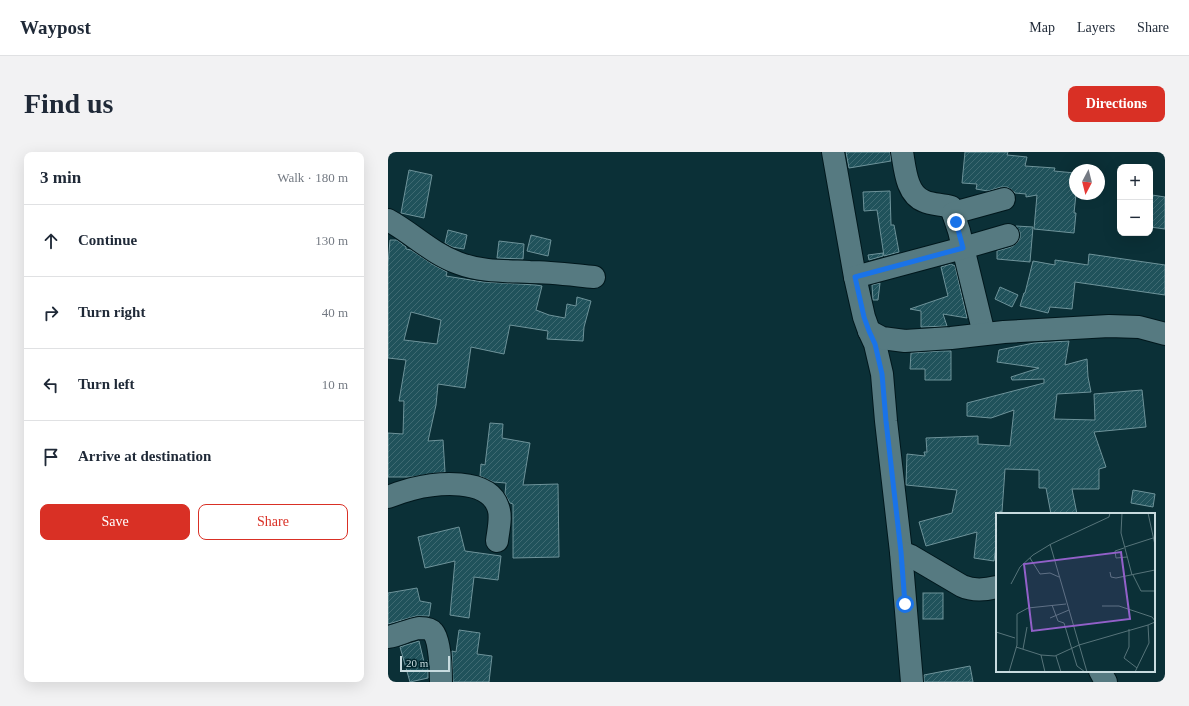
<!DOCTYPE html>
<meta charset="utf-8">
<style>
:root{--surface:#fff;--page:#f2f2f3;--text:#1f2937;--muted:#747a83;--line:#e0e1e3;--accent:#d93025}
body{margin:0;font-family:"Times New Roman",serif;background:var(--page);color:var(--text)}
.controls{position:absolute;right:12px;top:12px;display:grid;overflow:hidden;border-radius:8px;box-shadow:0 4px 16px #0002}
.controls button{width:36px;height:36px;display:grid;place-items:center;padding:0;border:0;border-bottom:1px solid var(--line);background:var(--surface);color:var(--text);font:20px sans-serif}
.compass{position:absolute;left:681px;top:12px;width:36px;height:36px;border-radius:50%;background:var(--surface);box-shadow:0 4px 16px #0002;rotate:187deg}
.scale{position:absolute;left:12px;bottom:10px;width:50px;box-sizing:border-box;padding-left:4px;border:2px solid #c8dbdf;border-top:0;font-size:11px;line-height:14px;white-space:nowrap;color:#c8dbdf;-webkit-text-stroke:3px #01262d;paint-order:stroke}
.stop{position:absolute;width:12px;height:12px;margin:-9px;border:3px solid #1a73e8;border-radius:50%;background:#fff}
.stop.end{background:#1a73e8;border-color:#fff;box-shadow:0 1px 4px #0008}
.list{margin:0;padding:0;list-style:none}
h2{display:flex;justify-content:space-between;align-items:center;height:52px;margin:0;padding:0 16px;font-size:17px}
h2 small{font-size:13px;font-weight:400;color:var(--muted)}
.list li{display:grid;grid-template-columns:26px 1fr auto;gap:12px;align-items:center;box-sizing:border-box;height:72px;padding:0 16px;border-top:1px solid var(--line)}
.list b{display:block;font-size:15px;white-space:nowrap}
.list em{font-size:13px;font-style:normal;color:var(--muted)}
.actions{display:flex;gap:8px;padding:12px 16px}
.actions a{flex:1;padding:9px 0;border:1px solid var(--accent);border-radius:8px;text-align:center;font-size:14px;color:var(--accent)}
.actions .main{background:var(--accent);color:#fff}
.icon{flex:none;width:22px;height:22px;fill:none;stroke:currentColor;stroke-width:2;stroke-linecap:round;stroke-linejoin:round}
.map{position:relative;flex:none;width:777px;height:530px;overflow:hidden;border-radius:8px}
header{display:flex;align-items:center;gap:24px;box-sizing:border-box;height:56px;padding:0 20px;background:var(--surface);border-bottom:1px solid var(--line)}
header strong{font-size:19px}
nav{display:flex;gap:22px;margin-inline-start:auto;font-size:14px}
.intro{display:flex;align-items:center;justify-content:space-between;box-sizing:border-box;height:96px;padding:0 24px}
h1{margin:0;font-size:28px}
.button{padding:10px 18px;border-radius:8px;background:var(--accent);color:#fff;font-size:14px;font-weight:700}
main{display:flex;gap:24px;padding:0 24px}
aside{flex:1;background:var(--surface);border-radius:8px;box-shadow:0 4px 16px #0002}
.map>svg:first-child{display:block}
.building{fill:url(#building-hatch);stroke:#6e939a;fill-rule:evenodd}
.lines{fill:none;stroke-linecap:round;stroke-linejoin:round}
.minor-casing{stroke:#00171c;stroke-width:24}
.minor{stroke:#567a81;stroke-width:22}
.route{stroke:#1a73e8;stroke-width:5}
.inset-road{fill:none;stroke:#57747a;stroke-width:1}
.view{fill:#9260c9;fill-opacity:0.15;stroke:#9260c9;stroke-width:2}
.inset-edge{fill:none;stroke:#c8dbdf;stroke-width:2}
</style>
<header>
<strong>Waypost</strong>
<nav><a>Map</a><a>Layers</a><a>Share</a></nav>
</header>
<div class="intro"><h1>Find us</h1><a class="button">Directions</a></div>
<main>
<aside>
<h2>3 min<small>Walk · 180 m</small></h2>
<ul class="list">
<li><svg class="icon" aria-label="ahead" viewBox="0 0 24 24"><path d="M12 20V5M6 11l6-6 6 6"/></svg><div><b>Continue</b></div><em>130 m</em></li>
<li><svg class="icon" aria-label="right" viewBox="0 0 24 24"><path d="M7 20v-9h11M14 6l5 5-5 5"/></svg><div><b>Turn right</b></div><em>40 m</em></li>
<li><svg class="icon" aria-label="left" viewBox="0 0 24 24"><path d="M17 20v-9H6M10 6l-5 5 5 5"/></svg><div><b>Turn left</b></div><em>10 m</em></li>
<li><svg class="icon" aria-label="arrive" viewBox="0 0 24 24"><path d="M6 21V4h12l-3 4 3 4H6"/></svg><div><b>Arrive at destination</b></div></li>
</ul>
<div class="actions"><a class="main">Save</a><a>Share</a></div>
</aside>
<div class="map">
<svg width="777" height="530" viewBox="0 0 777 530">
<defs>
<pattern id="building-hatch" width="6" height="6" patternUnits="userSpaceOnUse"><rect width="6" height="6" fill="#20525b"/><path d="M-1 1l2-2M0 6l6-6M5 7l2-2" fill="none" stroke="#3f6a72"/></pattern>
</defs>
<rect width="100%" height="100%" fill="#0b3037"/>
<!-- building -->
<g class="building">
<path d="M 458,0 L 502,0 L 503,9 L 461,16 Z"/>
<path d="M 577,0 L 620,0 L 619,3 L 639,5 L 637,14 L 667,16 L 666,19 L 687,21 L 687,42 L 688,42 L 686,61 L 688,61 L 686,81 L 646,77 L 649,43 L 638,45 L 638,42 L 627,41 L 624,38 L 619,35 L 613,35 L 600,39 L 588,37 L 589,32 L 574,31 Z"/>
<path d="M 21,18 L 44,23 L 36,66 L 13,61 Z"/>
<path d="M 502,39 L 503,73 L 506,73 L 511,100 L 496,104 L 489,58 L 476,59 L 475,40 Z"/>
<path d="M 764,43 L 777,45 L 777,77 L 762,75 L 762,59 Z"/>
<path d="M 628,74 L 645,75 L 642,110 L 609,107 L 609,99 L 623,95 L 629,91 L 632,86 L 632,80 Z"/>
<path d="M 60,78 L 79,83 L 76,97 L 64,95 L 57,91 Z"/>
<path d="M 143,83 L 163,88 L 160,104 L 139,99 Z"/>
<path d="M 2,88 L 9,88 L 18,95 L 18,97 L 23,98 L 44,112 L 59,120 L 58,124 L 95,130 L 148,133 L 154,134 L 148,158 L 161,163 L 177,166 L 179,152 L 188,154 L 189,145 L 203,149 L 196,175 L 195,189 L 159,187 L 160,179 L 122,173 L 116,202 L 83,195 L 77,236 L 50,232 L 48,253 L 40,289 L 55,288 L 57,320 L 23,325 L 0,325 L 0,281 L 15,282 L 16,249 L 11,249 L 18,208 L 0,206 L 0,112 ZM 23,160 L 53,168 L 49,192 L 16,188 Z"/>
<path d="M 111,89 L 136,92 L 135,107 L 109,106 Z"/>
<path d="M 495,101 L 495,104 L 481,108 L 480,103 Z"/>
<path d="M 701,102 L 777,113 L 777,143 L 687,130 L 684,157 L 662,155 L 660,161 L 632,154 L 636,141 L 637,141 L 645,109 L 667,113 L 667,108 L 700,113 Z"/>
<path d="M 563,112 L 567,114 L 579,166 L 555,162 L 559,174 L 533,175 L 533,159 L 522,157 L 560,144 L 553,115 Z"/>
<path d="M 492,131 L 490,148 L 485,148 L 484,133 Z"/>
<path d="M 612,135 L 630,143 L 624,155 L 607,147 Z"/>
<path d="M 681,189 L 677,213 L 699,207 L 700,225 L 703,240 L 669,242 L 666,267 L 707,268 L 706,242 L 754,238 L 758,275 L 706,280 L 718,315 L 711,317 L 711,337 L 684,337 L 689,362 L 663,362 L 658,336 L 651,336 L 651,318 L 617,317 L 614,360 L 612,359 L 612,362 L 609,362 L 609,386 L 606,409 L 586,406 L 589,380 L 538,394 L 531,370 L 564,361 L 569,338 L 518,333 L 519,302 L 537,304 L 536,300 L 539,300 L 538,286 L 590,284 L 590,292 L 622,294 L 626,258 L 603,266 L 579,264 L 579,251 L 656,231 L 656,227 L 624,228 L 623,225 L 651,216 L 609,210 L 611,198 L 646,191 Z"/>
<path d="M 553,199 L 563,199 L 563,228 L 537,228 L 537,217 L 522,217 L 523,201 Z"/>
<path d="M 102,271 L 115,272 L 114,286 L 142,291 L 135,333 L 170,332 L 171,405 L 125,406 L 125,352 L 122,351 L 117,342 L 118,331 L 105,330 L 92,324 L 93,312 L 97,313 Z"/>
<path d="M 745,338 L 767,342 L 765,355 L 743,351 Z"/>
<path d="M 71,375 L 77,399 L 113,404 L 110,428 L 86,425 L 81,466 L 62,463 L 67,409 L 37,416 L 30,385 Z"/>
<path d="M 29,436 L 32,449 L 43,451 L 41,464 L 28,464 L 0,472 L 0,441 Z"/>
<rect x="535" y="441" width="20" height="26"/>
<path d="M 71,478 L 92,481 L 89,502 L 104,504 L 101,530 L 65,530 L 64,499 L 68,500 Z"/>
<path d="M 31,489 L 36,510 L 40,509 L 40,526 L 22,530 L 12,495 Z"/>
<path d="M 582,514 L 585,530 L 536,530 L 536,523 Z"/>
</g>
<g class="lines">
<!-- minor casing -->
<g class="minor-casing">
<g id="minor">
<path d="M 445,0 L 467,125 L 476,165 L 481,179 L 487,192 L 494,222 L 498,269 L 513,400 L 524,530"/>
<path d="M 514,0 C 517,16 518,42 536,49 C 544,53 554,52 563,55 L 571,79 L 596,182"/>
<path d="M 565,61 L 616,47"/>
<path d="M 0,68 C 24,81 43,101 70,111 C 93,120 117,119 142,120 C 163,120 185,123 206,125"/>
<path d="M 467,125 L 575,96 L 620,83"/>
<path d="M 481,179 L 494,186 L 517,189 L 563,186 L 616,180 L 721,174 L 751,175 L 777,182"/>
<path d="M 0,345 C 8,342 16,339 24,337 C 48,331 100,325 110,355 C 114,365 110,379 109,389"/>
<path d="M 513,400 L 523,404 L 574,434 C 585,439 597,438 609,435"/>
<path d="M 0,485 C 11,483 20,478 31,476 C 35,476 42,476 45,480 C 52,488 53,519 53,530"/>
<path d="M 712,519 L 718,530"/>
</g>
</g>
<!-- minor -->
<use href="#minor" class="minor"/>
</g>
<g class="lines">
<!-- route -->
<path class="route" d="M 517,452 L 513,400 L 498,269 L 494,222 L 487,192 L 481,179 L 476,165 L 467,125 L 575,96 L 568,70"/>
</g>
<!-- overview -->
<g transform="translate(608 361)">
<rect width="159" height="159" fill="#0b3037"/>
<path class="inset-road" d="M 126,0 L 125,20 L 136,62M 152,0 L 159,32M 54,31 L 91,159M 129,34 L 157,25M 128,35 L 119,38 L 120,45 L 131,44M 34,45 L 44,61 L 54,60 L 63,64M 114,59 L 115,64 L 120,65 L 159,57M 137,62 L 145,78 L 159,78M 15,71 L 24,54 L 37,42 L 55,31 L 113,4 L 114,0M 56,92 L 62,108 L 68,110 L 81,153 L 89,159M 106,93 L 123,93 L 156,104 L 159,108M 54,105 L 73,97M 133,116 L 133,134 L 128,145 L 141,155M 0,119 L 19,125M 20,134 L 45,142 L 59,143 L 83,132 L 152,112M 27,136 L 31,114M 45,142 L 49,159M 60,143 L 65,159M 13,159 L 21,132 L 21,101 L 32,95 L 70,91M 139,159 L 153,130 L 152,112 L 159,109"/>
<path class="view" d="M 125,39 L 134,106 L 36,118 L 28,51 Z"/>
<rect width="159" height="159" class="inset-edge"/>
</g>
</svg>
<div class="controls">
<button>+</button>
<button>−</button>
</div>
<svg class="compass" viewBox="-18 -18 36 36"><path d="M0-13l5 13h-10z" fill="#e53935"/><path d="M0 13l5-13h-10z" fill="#747a83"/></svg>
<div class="scale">20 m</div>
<div class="stop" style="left:517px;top:452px"></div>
<div class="stop end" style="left:568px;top:70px"></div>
</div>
</main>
